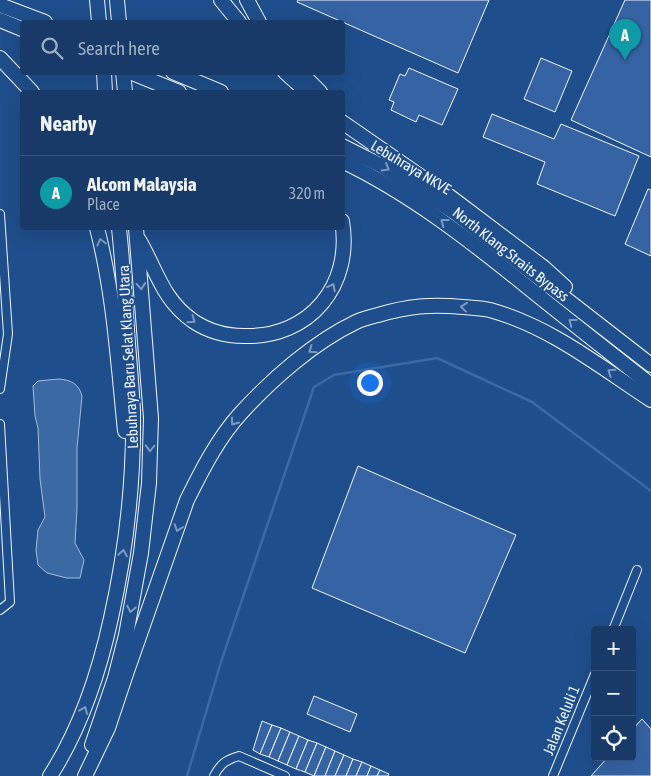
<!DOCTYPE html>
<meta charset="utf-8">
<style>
:root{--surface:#173a69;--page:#20416f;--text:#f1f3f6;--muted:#9eadc0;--line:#36547d;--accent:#ffb74d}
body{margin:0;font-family:"Asap Condensed",sans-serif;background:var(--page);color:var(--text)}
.controls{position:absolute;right:15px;bottom:15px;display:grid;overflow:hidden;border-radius:5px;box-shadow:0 5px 20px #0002}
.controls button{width:45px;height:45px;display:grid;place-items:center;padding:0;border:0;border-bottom:1px solid var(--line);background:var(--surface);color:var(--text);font:25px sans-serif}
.you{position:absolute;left:369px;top:382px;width:18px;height:18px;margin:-12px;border:4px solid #fff;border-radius:50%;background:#1a73e8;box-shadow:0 0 0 8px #1a73e833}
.badge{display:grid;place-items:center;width:32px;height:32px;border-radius:50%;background:var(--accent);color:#fff;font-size:16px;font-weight:700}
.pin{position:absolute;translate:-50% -41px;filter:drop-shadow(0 1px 2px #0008)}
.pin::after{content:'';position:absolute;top:26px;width:18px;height:15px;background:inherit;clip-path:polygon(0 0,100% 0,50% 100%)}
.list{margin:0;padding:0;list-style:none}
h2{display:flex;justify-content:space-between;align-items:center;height:65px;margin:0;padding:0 20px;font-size:21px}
h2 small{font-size:16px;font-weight:400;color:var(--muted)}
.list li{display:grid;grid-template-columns:32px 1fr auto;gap:15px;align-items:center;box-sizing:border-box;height:75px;padding:0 20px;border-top:1px solid var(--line)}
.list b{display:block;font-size:19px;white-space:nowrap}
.list p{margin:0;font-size:16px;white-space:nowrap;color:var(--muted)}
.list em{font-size:16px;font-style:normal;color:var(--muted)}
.icon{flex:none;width:28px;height:28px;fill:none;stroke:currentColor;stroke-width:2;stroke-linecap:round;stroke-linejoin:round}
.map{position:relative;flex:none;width:651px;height:776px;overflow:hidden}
.search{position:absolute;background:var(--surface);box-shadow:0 5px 20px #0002;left:20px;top:20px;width:325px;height:55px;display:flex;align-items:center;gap:12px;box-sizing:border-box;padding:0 18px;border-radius:5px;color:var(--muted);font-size:19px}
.panel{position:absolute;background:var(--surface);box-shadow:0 5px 20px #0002;left:20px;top:90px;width:325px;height:140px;border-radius:5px}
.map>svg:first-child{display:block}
.water{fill:#3b69a3;stroke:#a8bbd7}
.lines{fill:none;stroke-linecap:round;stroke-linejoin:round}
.stream{stroke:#3b69a3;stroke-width:2.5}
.building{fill:#3563a3;stroke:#f2f6ff}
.street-casing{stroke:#f2f6ff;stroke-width:10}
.highway-casing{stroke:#f2f6ff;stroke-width:16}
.street{stroke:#1f4e8c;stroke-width:8}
.highway{stroke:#1f4e8c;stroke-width:14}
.oneway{stroke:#7e9ac0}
.labels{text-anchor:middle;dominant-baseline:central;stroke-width:4;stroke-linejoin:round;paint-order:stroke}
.street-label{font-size:15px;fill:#f2f6ff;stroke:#1f4e8c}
</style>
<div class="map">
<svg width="651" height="776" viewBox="0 0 651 776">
<rect width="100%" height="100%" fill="#1f4e8c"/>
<!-- water -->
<path class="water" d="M 59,379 C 71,380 79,384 82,396 L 77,448 L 77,509 L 75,543 L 84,560 L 80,578 L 67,578 L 47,573 L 38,565 L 36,550 L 38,530 L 45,517 L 40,479 L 38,428 L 35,416 L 33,386 L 38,381 Z"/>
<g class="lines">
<!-- stream -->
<path class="stream" d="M 187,776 L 221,662 L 314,387 L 334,375 L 437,358 L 532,402 L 651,491"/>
</g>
<!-- building -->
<g class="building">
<path d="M 298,0 L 489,0 L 458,73 L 297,2 Z"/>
<path d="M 625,0 L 651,0 L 651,157 L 571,120 Z"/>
<path d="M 541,58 L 572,71 L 555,112 L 524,99 Z"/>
<path d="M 409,68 L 458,89 L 442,125 L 419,115 L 416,122 L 391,110 L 394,102 L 389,100 L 400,74 L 405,76 Z"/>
<path d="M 492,114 L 554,139 L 561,124 L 639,156 L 615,216 L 537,184 L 545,162 L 483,137 Z"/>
<path d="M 648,189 L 651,190 L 651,256 L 625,244 Z"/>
<path d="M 358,466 L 516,535 L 465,653 L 312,588 Z"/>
<path d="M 314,696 L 357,714 L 350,732 L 307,714 Z"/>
<path d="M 642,719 L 651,729 L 651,776 L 591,776 L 608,757 L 632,757 L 632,730 Z"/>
<path d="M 262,721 L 272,725 L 260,754 L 253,750 Z"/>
<path d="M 272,725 L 281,728 L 269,757 L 260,754 Z"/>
<path d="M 281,728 L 290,732 L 278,761 L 269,757 Z"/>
<path d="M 290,732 L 299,736 L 287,765 L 278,761 Z"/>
<path d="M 299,736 L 308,740 L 296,769 L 287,765 Z"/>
<path d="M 308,740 L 317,743 L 305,772 L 296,769 Z"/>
<path d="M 317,743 L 326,747 L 314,776 L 305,772 Z"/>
<path d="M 326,747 L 335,751 L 325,776 L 314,776 Z"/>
<path d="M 335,751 L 344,755 L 335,776 L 325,776 Z"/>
<path d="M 344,755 L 353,759 L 346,776 L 335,776 Z"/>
<path d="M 353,759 L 362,762 L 356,776 L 346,776 Z"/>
<path d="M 362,762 L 371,766 L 367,776 L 356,776 Z"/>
<path d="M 371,766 L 380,770 L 377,776 L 367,776 Z"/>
<path d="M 380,770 L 389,774 L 388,776 L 377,776 Z"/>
</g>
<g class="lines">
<!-- street casing -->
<g class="street-casing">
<g id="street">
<path d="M 0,214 L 8,334 L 0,389"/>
<path d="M 0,424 L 10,602 L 0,610"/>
<path d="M 613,630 L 637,570"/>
<path d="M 214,776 C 221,763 226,760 239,756 L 285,776"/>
<path d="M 553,776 L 595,674"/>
</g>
</g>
<!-- highway casing -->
<g class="highway-casing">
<g id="highway">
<path d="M 97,0 L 99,22"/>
<path d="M 117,0 L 119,22"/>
<path d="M 221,0 L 239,22"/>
<path d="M 247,0 L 259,22"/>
<path d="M 0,5 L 45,22"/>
<path d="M 0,20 L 22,29"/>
<path d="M 0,58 L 32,92"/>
<path d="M 104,72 L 105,92"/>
<path d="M 123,72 L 125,92"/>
<path d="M 130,72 L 179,92"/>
<path d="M 173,72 L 221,92"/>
<path d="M 285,72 L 307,92"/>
<path d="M 300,72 L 320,92"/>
<path d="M 342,122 L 449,196 L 543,267 L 565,287"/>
<path d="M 342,146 L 382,166 L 454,212 L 651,365"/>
<path d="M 342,161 C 409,193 468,239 525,285 C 567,319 609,352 651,385"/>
<path d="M 97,228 C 114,294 118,363 125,431"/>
<path d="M 139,240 C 157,271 162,299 193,321 C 208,331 226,336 244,336 C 310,338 353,285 342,221"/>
<path d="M 92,745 L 115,678 L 126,635 L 141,553 L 149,483 L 151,418 L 136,228"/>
<path d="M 50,776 C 81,728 99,673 111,618 C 126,551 134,481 133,412 C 132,390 130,367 128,344 C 125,305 123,266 119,228"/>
<path d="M 85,776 L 108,728 L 126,674 L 187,500 C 202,470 218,438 241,413 C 272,379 314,342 356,322 C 362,319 370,317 378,315 C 408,306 431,304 463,307 C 472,308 481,308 490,310 C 551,327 599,366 651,400"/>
</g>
</g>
<!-- street -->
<use href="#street" class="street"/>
<!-- highway -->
<use href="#highway" class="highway"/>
</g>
<!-- one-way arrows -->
<defs><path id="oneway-chevron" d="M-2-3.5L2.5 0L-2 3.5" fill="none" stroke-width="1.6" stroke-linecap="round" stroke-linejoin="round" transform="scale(1.25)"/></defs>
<g class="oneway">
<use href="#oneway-chevron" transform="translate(386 168) rotate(30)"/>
<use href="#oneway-chevron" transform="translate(444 222) rotate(-143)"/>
<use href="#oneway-chevron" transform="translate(101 242) rotate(-104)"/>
<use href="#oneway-chevron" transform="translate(141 286) rotate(85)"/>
<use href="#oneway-chevron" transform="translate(332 287) rotate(-62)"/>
<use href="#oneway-chevron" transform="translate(464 307) rotate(-174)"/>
<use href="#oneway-chevron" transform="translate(192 320) rotate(35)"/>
<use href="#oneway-chevron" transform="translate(572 322) rotate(-142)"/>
<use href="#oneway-chevron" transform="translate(312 350) rotate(145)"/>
<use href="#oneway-chevron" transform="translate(611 372) rotate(-146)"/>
<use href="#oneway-chevron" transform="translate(234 422) rotate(126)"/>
<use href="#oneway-chevron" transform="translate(150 448) rotate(92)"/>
<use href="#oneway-chevron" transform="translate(178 528) rotate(109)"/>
<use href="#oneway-chevron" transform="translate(123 553) rotate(-81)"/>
<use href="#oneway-chevron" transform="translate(131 609) rotate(101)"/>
<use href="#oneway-chevron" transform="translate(84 710) rotate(-67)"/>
</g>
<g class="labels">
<!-- street labels -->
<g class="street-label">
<text transform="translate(411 167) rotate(31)">Lebuhraya NKVE</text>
<text transform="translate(511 254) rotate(38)">North Klang Straits Bypass</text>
<text transform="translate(128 357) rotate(-93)">Lebuhraya Baru Selat Klang Utara</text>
<text transform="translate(561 720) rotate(-68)">Jalan Keluli 1</text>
</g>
</g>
</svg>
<div class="controls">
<button>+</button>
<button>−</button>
<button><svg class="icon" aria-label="locate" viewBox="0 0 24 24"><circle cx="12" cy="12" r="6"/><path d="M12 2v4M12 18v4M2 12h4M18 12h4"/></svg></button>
</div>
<div class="you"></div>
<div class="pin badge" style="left:625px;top:60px;background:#0f9aa8">A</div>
<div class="search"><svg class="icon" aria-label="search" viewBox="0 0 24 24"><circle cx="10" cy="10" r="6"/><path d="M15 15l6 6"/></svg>Search here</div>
<section class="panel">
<h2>Nearby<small></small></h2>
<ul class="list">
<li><span class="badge" style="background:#0f9aa8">A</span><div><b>Alcom Malaysia</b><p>Place</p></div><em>320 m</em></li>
</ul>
</section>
</div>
